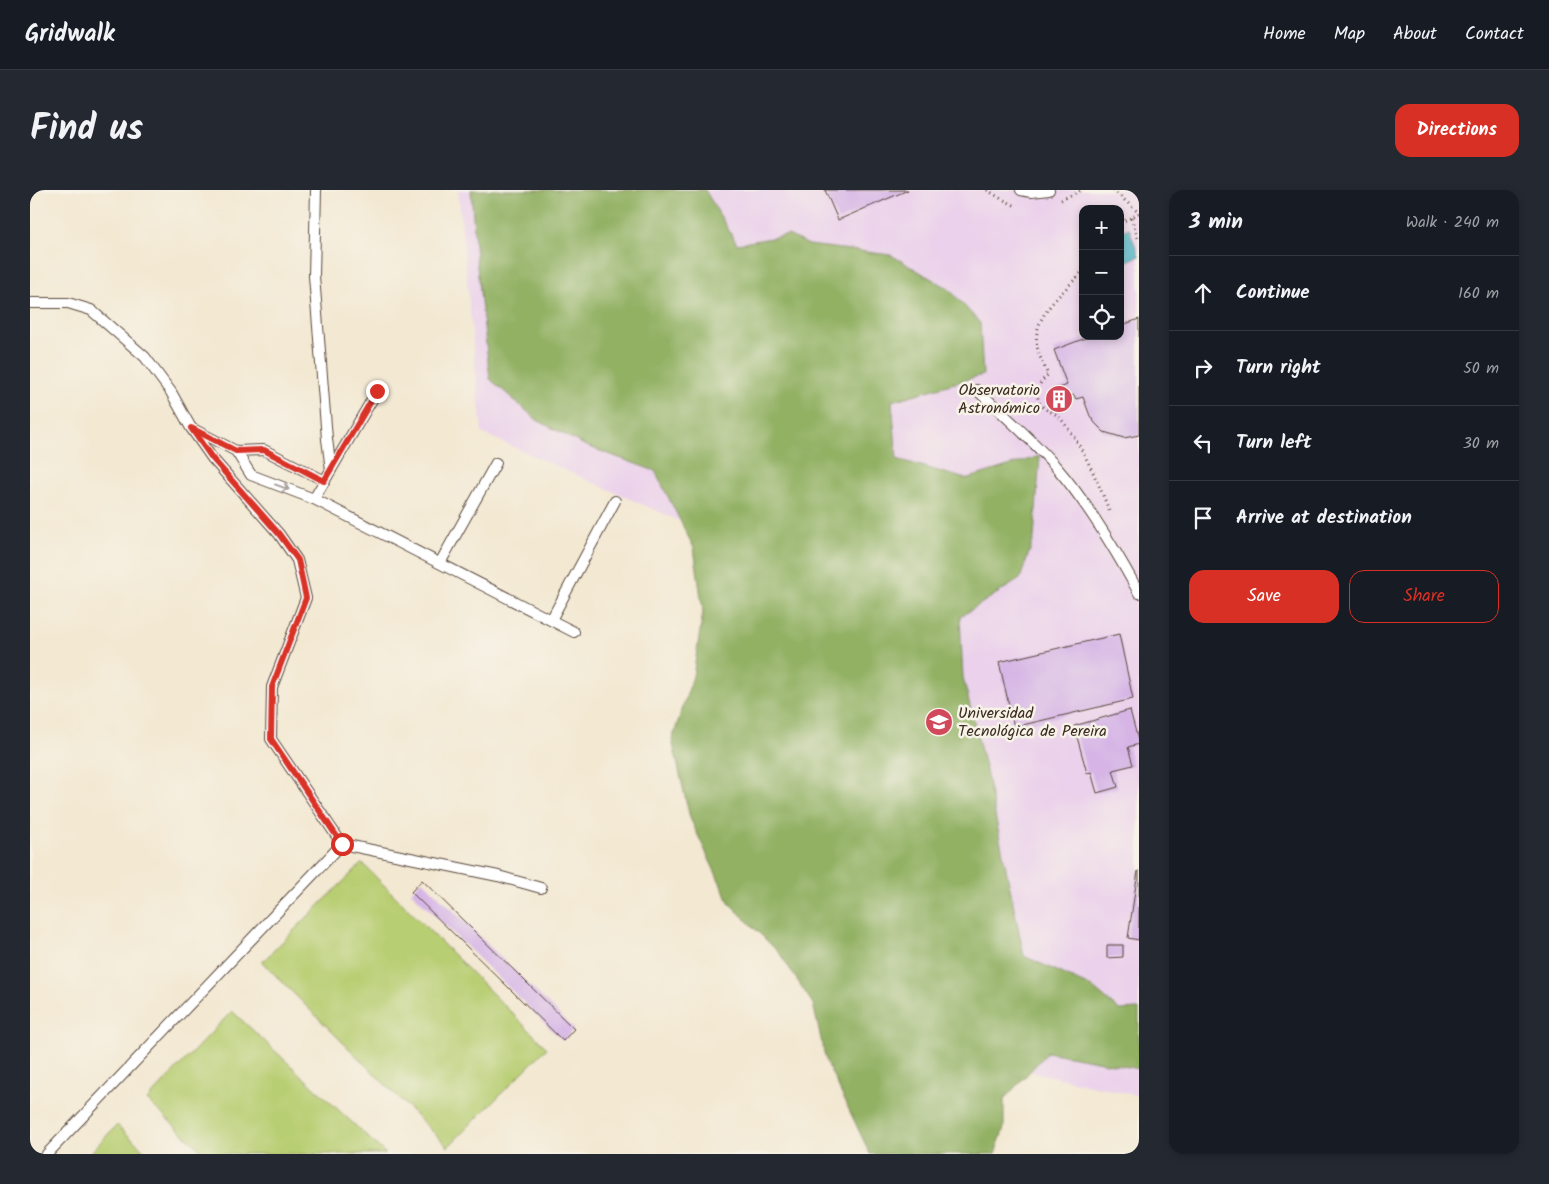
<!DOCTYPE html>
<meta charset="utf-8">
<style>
:root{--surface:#171b24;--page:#242831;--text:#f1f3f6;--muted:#9ea1a6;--line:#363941;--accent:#d93025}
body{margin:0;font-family:Kalam,sans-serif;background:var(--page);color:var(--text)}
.controls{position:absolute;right:15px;top:15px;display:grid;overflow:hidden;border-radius:10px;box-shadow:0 2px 8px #0003}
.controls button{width:45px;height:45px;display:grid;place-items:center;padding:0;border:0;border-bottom:1px solid var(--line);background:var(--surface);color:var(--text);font:25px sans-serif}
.stop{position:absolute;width:15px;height:15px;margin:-11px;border:4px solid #d93025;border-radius:50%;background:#fff}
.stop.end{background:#d93025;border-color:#fff;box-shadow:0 1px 5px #0008}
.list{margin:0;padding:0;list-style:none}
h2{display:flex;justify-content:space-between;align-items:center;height:65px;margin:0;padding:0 20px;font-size:21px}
h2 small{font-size:16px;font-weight:400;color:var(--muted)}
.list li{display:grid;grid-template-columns:32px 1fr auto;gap:15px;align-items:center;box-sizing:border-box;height:75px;padding:0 20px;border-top:1px solid var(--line)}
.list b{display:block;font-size:19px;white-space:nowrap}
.list em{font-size:16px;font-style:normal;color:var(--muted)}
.actions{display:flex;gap:10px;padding:15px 20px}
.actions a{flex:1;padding:11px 0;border:1px solid var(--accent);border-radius:15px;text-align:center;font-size:18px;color:var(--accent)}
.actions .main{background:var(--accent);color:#fff}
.icon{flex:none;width:28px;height:28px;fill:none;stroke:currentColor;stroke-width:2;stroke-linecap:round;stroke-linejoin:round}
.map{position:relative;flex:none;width:1109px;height:964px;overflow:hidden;border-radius:15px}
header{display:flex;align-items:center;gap:30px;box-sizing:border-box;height:70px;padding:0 25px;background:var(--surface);border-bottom:1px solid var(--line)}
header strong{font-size:24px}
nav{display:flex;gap:28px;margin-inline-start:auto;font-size:18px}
.intro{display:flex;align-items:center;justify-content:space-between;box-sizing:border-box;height:120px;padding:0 30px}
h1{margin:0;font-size:35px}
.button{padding:12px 22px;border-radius:15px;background:var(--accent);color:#fff;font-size:18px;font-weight:700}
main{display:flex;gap:30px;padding:0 30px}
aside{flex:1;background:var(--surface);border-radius:15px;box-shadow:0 2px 8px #0003}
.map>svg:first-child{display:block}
.built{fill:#ebd1eb;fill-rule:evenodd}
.green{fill:#b8ce72;stroke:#7a7c48}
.forest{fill:#92b164;stroke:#666e41}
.water{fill:#48b2c6;stroke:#426e72}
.building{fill:#d6b5e6}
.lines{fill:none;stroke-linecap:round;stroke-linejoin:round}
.lane-casing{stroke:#574639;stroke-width:12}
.path{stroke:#574639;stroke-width:3;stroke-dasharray:1 4;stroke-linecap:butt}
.lane{stroke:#fff;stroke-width:10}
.oneway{stroke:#a79f9a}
.route{stroke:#d93025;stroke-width:6}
.labels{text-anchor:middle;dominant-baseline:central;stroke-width:5;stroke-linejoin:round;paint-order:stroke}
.poi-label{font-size:16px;fill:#3b2a1e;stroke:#f7f3e8;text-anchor:end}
</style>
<header>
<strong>Gridwalk</strong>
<nav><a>Home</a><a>Map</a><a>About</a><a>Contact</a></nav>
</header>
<div class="intro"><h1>Find us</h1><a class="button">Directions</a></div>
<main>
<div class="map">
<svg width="1109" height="964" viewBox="0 0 1109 964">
<rect width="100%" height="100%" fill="#f7f3e8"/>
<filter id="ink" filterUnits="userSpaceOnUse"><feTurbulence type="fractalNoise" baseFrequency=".02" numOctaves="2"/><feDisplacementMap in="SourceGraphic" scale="10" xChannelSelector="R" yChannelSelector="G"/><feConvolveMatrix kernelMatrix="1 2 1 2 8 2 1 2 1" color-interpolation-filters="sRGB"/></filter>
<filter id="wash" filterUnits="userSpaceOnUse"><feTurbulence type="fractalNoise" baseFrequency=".0096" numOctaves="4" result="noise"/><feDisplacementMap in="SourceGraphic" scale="20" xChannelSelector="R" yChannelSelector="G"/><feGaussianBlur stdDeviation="1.12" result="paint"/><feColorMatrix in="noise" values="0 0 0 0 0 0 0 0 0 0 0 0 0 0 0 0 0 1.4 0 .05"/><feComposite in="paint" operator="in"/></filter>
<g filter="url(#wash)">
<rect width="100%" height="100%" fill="#f3e8d2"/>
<!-- built -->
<path class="built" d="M 428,0 L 1109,0 L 1109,906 L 839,845 L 733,450 L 663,337 L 452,243 ZM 1053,19 L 1090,19 L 1090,146 L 1053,146 Z"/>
<!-- green -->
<g class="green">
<path d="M 332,673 L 517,858 L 418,957 L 232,772 Z"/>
<path d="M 202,821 L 356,964 L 175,964 L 117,910 Z"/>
<path d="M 87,935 L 118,964 L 59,964 Z"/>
</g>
<!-- forest -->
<path class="forest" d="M 441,0 L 675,0 L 707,54 L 758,45 L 779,55 L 861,65 L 919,99 L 950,133 L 953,185 L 862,211 L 867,269 L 936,289 L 1010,266 L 1004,348 L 990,389 L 930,427 L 933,487 L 956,581 L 994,766 L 1062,797 L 1089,820 L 1109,819 L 1109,879 L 1018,862 L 974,909 L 974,938 L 965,964 L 840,964 L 796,871 L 783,814 L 750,764 L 700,714 L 660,628 L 642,550 L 663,486 L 673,422 L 664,358 L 625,281 L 554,255 L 507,230 L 460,189 L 446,68 Z"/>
<!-- water -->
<path class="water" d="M 1099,38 L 1109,66 L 1090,74 L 1090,42 Z"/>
<g id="blocks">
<!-- building -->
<g class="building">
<path d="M 795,0 L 878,0 L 808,30 Z"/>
<path d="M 1109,129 L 1109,245 L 1094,248 L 1074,242 L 1065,233 L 1060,226 L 1053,207 L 1046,209 L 1044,205 L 1039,207 L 1040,214 L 1034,220 L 1028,222 L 1022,220 L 1018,212 L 1019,205 L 1023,201 L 1037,195 L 1024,160 L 1061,146 L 1090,146 L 1090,136 Z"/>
<path d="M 1089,444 L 1103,509 L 984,537 L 969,472 Z"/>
<path d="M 1100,520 L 1109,554 L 1098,557 L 1103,575 L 1083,580 L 1088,597 L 1067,603 L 1061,582 L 1057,583 L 1044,536 Z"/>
<path d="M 1108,681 L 1109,681 L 1109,750 L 1098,748 Z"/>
<path d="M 392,690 L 544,839 L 533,851 L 381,702 Z"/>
<path d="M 1077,755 L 1093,755 L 1093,767 L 1077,768 Z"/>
</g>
</g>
</g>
<g filter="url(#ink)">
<use href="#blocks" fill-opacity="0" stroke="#574639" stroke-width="1"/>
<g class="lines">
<!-- lane casing -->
<g class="lane-casing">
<g id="lane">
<path d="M 286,0 L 284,86 L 297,249 L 301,280"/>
<path d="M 991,0 L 1001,2 L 1019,0"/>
<path d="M 0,113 L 38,113 L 61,120 L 115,167 L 141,202 L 161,238 L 182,268 L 249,344 L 267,370 L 276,408 L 242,497 L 241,549 L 312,654 L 468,686 L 511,698"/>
<path d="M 947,200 C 974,225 1003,250 1027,278 C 1059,315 1085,359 1109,403"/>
<path d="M 163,239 L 206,261 L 234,260 L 295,291"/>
<path d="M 206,261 L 221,285 L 284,309 L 544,442"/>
<path d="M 284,309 L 347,201"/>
<path d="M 410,373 L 466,273"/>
<path d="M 521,430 L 585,311"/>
<path d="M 17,964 L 312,654"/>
</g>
</g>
<!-- path -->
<g class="path">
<path d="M 957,0 L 970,8 L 986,16"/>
<path d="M 1083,0 L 1109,23"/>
<path d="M 1031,10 L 1051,0"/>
<path d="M 1101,28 L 1109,51"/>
<path d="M 1090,32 L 1101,28 L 1109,23"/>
<path d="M 1053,45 L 1053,47"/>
<path d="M 1053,79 L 1051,83 C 1033,103 1002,126 1007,155 C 1008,165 1014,175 1018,185 C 1010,191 1005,201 1009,212 C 1014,222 1024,221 1030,228 C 1051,252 1067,290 1079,320"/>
</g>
<!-- lane -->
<use href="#lane" class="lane"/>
</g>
<!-- one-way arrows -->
<defs><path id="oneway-shaft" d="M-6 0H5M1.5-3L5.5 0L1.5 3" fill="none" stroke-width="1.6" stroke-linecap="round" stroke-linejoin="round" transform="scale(1.25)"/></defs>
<use class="oneway" href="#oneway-shaft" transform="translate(252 297) rotate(20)"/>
</g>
<g class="lines" filter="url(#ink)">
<!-- route -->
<path class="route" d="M 312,654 L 241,549 L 242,497 L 276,408 L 268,370 L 249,344 L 182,268 L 161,238 L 206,261 L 234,260 L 294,291 L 347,201"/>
</g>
<!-- icons -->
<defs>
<g id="building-disc" transform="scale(1.4375)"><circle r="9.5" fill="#d1495b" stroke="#f7f3e8"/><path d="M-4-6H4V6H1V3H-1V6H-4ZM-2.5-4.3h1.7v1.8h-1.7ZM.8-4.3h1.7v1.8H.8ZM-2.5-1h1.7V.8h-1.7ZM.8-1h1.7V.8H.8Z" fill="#fff"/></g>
<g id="university-disc" transform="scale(1.4375)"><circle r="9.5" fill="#d1495b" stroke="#f7f3e8"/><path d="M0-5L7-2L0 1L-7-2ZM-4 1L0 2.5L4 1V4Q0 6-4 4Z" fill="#fff"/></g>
</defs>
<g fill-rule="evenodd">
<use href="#building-disc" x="1029" y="209"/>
<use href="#university-disc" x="909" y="532"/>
</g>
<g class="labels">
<!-- poi labels -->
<g class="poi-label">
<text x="1010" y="200">Observatorio<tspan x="1010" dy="18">Astronómico</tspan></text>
<text x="928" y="523" text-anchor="start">Universidad<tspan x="928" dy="18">Tecnológica de Pereira</tspan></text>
</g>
</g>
</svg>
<div class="controls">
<button>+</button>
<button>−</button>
<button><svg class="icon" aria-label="locate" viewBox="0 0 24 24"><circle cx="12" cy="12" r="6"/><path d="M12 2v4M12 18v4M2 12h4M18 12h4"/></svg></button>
</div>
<div class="stop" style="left:312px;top:654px"></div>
<div class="stop end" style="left:347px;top:201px"></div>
</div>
<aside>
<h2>3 min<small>Walk · 240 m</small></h2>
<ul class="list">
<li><svg class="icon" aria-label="ahead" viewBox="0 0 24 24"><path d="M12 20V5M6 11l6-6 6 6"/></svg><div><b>Continue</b></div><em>160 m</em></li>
<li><svg class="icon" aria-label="right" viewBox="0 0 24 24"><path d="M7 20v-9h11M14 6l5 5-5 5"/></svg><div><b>Turn right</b></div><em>50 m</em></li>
<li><svg class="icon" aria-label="left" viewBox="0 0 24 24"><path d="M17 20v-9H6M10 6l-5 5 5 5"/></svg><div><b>Turn left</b></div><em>30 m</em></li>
<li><svg class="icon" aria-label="arrive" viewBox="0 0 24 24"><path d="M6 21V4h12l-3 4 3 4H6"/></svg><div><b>Arrive at destination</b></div></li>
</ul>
<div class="actions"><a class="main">Save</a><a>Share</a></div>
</aside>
</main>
